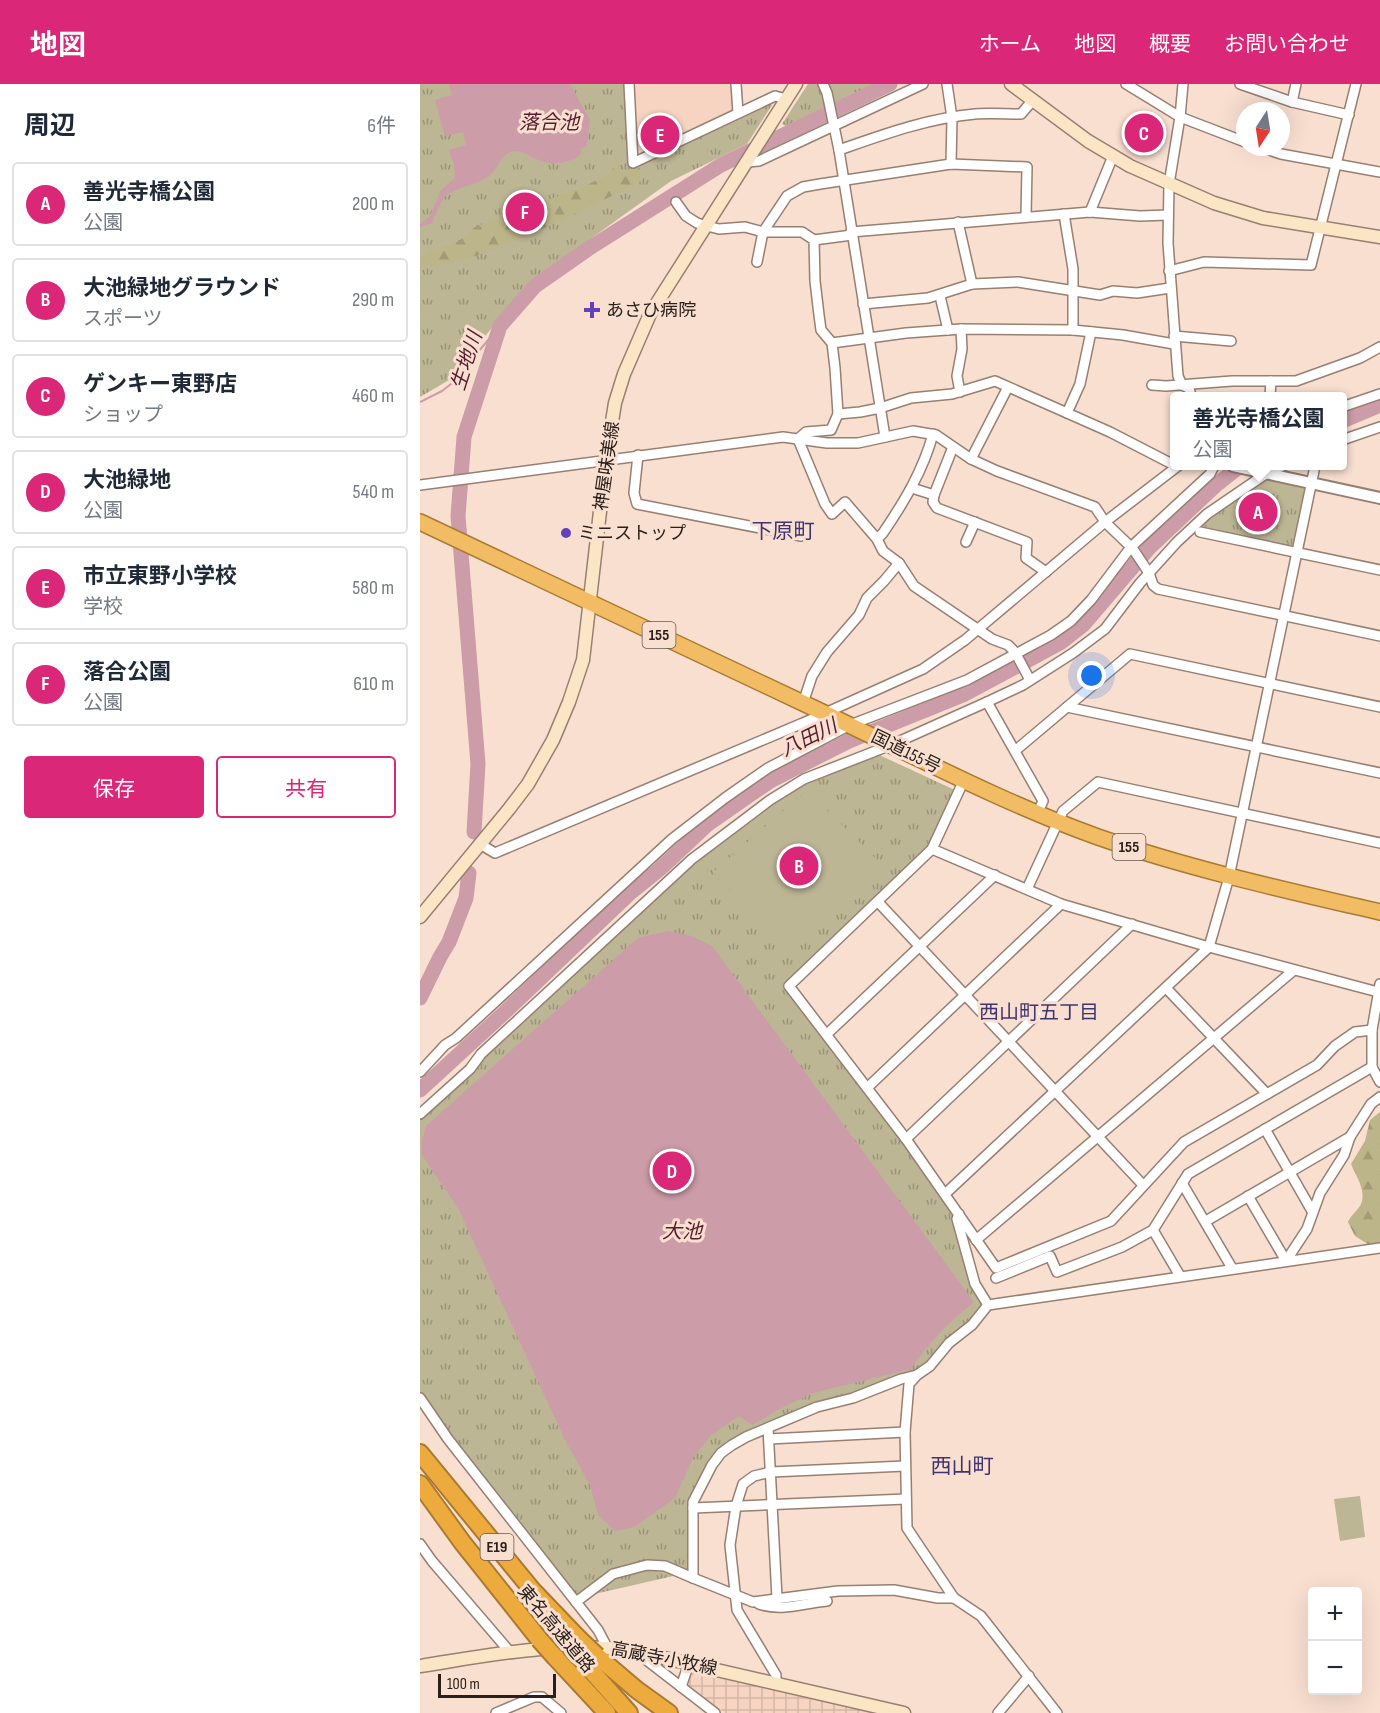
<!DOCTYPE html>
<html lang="ja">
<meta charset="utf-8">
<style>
:root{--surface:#fff;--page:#f6f6f7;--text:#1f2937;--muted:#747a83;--line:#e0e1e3;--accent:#db2777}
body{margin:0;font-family:"Sofia Sans Condensed","Noto Sans JP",sans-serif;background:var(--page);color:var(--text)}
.controls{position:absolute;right:18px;bottom:18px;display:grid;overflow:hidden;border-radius:6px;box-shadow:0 6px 24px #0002}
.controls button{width:54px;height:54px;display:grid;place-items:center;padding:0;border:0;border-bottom:2px solid var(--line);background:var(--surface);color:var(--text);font:30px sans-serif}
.compass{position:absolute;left:816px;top:18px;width:54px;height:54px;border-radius:50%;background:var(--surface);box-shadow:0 6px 24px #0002;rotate:192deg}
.scale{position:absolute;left:18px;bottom:15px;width:118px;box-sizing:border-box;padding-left:6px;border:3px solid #29201b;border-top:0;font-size:16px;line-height:21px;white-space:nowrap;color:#29201b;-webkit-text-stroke:4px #f9dfd0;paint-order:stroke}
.you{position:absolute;left:672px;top:592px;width:21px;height:21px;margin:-15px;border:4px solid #fff;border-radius:50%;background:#1a73e8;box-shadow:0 0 0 9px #1a73e833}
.badge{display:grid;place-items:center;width:39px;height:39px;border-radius:50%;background:var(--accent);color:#fff;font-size:20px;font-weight:700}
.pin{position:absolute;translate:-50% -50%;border:3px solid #fff;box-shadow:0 2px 6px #0006}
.popup{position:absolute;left:750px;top:308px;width:177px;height:78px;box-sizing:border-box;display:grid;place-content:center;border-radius:6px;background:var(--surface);filter:drop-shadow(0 2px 4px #0005);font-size:20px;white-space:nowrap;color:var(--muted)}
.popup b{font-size:22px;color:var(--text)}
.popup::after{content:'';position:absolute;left:50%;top:100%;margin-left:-12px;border:12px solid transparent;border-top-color:var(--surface)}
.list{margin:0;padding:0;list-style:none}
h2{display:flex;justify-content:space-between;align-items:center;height:78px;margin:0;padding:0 24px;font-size:26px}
h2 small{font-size:20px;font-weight:400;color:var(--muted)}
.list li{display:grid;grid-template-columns:39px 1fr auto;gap:18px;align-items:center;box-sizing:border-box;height:84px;margin:0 12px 12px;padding:0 12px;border:2px solid var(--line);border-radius:6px}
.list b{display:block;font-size:22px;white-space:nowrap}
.list p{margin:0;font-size:20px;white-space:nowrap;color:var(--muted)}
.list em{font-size:20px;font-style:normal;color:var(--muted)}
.actions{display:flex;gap:12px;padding:18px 24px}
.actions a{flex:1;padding:14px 0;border:2px solid var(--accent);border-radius:6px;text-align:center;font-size:21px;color:var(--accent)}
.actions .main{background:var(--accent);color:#fff}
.map{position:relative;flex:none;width:960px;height:1629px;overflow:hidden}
header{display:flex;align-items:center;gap:36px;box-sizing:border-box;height:84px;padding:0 30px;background:var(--accent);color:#fff}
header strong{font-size:28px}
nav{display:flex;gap:33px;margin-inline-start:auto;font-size:21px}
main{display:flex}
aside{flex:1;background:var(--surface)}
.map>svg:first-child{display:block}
.built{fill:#f6d4c1}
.industrial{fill:url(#industrial-grid)}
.grass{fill:url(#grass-tufts)}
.forest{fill:url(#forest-firs)}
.pitch{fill:#bcb695}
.water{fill:#cc9ca8}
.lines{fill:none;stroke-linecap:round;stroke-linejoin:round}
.stream{stroke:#cc9ca8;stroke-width:2}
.river{stroke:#cc9ca8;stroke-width:15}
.minor-casing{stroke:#977f72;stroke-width:12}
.tertiary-casing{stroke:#977f72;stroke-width:14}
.secondary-casing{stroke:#977f72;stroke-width:15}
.trunk-casing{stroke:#a97a31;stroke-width:18}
.motorway-casing{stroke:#a97a31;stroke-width:20}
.minor{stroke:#fff;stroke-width:9}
.tertiary{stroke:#fff;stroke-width:10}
.secondary{stroke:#fae6c5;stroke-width:12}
.trunk{stroke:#f2bc64;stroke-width:15}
.motorway{stroke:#eeab3d;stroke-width:16}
.motorway-bridge-casing{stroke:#a97a31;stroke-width:20;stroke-linecap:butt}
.motorway-bridge{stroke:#eeab3d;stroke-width:16}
.poi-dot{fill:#6241ba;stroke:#f9dfd0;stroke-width:2}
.labels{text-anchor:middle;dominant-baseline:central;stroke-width:6;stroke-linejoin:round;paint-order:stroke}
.shield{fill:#f9dfd0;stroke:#675951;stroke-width:1.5}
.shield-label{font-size:16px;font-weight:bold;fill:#29201b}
.poi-label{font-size:18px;fill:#29201b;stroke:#f9dfd0;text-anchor:start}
.street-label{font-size:18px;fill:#29201b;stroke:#f9dfd0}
.water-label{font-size:20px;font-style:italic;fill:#571c30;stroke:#f9dfd0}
.neighbourhood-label{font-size:20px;fill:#403470;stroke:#f9dfd0}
.quarter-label{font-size:21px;fill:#403470;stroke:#f9dfd0}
</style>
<header>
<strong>地図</strong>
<nav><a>ホーム</a><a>地図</a><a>概要</a><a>お問い合わせ</a></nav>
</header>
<main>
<aside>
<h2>周辺<small>6件</small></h2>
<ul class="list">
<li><span class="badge">A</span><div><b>善光寺橋公園</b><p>公園</p></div><em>200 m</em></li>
<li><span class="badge">B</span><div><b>大池緑地グラウンド</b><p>スポーツ</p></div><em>290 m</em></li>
<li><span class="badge">C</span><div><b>ゲンキー東野店</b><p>ショップ</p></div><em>460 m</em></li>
<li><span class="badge">D</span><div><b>大池緑地</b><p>公園</p></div><em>540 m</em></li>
<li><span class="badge">E</span><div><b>市立東野小学校</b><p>学校</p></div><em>580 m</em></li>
<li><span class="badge">F</span><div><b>落合公園</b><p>公園</p></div><em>610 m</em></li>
</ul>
<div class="actions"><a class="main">保存</a><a>共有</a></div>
</aside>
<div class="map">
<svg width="960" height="1629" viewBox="0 0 960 1629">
<defs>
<pattern id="industrial-grid" width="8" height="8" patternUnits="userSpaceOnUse" patternTransform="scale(1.5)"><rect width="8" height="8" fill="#f6d4c1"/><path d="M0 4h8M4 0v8" fill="none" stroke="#d3b6a5"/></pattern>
<pattern id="grass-tufts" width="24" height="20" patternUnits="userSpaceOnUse" patternTransform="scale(1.5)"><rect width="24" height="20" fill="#bcb695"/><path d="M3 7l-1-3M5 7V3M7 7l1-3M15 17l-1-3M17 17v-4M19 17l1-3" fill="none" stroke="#999479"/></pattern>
<pattern id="forest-firs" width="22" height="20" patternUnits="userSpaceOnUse" patternTransform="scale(1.5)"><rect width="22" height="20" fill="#bdb58a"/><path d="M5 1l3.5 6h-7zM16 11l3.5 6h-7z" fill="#a29b76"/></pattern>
</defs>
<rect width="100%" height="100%" fill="#f9dfd0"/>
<!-- built -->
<path class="built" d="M 212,0 L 312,0 L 313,26 L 311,29 L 217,74 Z"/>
<!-- industrial -->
<path class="industrial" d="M 270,1585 L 453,1629 L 305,1629 L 264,1598 Z"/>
<!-- grass -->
<g class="grass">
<path d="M 0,0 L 204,0 L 209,82 L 349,18 L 352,21 L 327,60 L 251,97 L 130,184 L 107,204 L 89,223 L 29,296 L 0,313 Z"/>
<path d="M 388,0 L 459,0 L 366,42 L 362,40 Z"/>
<path d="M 847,394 L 884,403 L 887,406 L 874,466 L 775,445 L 785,435 Z"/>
<path d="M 455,669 L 537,707 L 516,752 L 504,768 L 364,900 L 480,1052 L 529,1121 L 555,1211 L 563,1222 L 508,1281 L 313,1356 L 277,1402 L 271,1488 L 157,1514 L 31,1353 L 0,1308 L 0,1034 L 271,780 L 351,719 L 385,697 Z"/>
</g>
<!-- forest -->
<g class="forest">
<path d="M 198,79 L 202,88 L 220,84 L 220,98 C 185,115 31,195 0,180 L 0,174 L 10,165 L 17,165 L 39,157 L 55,143 L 163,103 L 187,91 Z"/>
<path d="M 960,1028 L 960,1159 L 949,1161 L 935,1152 L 928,1138 C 931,1131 936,1128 940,1122 C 948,1109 936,1092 931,1080 L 945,1057 L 950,1036 Z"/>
</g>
<!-- pitch -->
<g class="pitch">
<path d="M 387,706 L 458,777 L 458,791 L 372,868 L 293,788 Z"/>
<path d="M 940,1412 L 945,1453 L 920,1457 L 914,1415 Z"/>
</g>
<!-- water -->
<g class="water">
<path d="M 29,0 L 150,0 L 170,36 L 167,62 L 161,64 L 160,71 C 147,80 131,82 116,75 C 109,72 103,67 95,67 C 80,68 79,85 69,92 C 58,100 38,103 27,111 C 20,117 16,130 12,139 L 0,143 L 0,140 L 9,133 L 21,106 L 35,94 L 34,81 L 29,66 L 46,61 L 43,48 L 25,52 L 15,16 L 32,11 Z"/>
<path d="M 248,847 L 271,852 L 292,862 L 554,1218 C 529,1238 509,1258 491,1285 L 393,1309 L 361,1324 L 332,1341 L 319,1332 L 291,1351 L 273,1374 L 255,1414 L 214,1443 L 195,1447 L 178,1431 L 170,1401 L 145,1356 L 39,1126 L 2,1071 L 2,1056 L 6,1042 L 218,854 Z"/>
</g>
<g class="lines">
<!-- stream -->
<path class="stream" d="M 0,318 L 22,307 L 31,300 L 80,242"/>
<!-- river -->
<g class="river">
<path d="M 922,337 L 960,321"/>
<path d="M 54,748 L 58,680 L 38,432 L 44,353 L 80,242 L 115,202 L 168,165 L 301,81 L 470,0"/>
<path d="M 0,914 L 20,873 L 29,858 L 46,814 L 49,789"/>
<path d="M 0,1006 L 84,929 L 209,810 L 240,785 L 288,740 L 350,697 L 429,657 L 545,610 L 640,559 L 663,541 L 729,464 L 796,401 L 820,382"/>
</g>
<!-- minor casing -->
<g class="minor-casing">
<g id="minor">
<path d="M 209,0 L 213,79 L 355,12 L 366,15"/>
<path d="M 316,0 L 318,29"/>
<path d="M 403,0 L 407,9 L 419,66 L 465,353"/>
<path d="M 527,0 L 532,34 L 531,80"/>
<path d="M 706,0 L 760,33 L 825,58"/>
<path d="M 763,0 L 760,33 L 749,100 L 748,159 L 758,292 L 762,301 L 769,304 L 771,312"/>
<path d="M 820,0 L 872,18 L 929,31"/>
<path d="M 872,18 L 876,0"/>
<path d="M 840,63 L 861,70 L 960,88"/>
<path d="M 419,66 C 462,51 508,34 555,30 C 570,29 586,30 601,30 L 613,16"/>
<path d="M 328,78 L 339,77 L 503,0"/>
<path d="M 256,118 L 266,132 L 277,139 L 287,142 L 299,145 L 325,143 L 343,148 L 382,148 L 394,156 L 395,197 L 399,231 L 401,246 L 412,259 L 415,284 L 418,330 L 411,346 L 386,348 L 378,355 L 405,420 L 412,430 L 425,418 L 457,455 L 463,467 L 479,479 L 494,502 L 572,555 L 588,561 L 595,568 L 610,596"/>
<path d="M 670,128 L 693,72"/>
<path d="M 644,130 L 653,185 L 653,246"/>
<path d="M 538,138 L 552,200"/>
<path d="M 431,148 L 670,128 L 720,132 L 748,131"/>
<path d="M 394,156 L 432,151"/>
<path d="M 337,178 L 343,148 L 367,112 L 383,103 L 400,100 L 531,80 L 607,83 L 606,132"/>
<path d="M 749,187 L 784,178 L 891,181 L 936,0"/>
<path d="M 520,212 L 528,246"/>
<path d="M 443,220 L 508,214 L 552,200 L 598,198 L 680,211 L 693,207 L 717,209 L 750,204"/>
<path d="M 754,252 L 811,257"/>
<path d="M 412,259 L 486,249 L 541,245 L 653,246 L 703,251 L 754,260"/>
<path d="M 732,301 L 746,302 L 812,297 L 876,297 L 940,274 L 960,263"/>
<path d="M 540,308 L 537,292 L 542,265 L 541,245"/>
<path d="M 850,312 L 851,297"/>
<path d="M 922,323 L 960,310"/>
<path d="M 647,329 L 660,300 L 671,248"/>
<path d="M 418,330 L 440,328 L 460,324 L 491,314 L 532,310 L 575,297 L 690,348 L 756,382"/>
<path d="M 922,356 L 960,343"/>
<path d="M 533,363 L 514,411 L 513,418 L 517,424 L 607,458 L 606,474 L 626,488"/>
<path d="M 218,371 L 214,409 L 217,420 L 381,452"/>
<path d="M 551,375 L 588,303"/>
<path d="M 0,401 L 363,353 L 407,359 L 438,359 L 493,347 L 516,351 L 551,375 L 577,387 L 675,423 L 685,438 L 713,465 L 729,489 L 733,501 L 738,505 L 960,552"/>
<path d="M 492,404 L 514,411"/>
<path d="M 780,448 L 960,486"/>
<path d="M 457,455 L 463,449 C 484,418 503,387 513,350"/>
<path d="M 546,458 L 555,438"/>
<path d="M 567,618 L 623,717 L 618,728"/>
<path d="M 383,619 L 392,592 L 407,568 L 439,531 L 447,514 L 464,497 L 479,479"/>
<path d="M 647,623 L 960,689"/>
<path d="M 596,666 L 710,570 L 960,623"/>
<path d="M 544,696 L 512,765 L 369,902 L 486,1055 L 576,1184 L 691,1137 L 764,1058 L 897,981 L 915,962 L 935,948 L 952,946"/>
<path d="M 60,760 L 75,769 L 383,639 L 503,585 L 545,556 L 685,438 L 758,382"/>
<path d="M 512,765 L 641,820 L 789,863 L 958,908"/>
<path d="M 607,805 L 643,727 L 678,698 L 960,759"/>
<path d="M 458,818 L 723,1101"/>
<path d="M 960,900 L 952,946 L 952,983 L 960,998"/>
<path d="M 746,904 L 847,1010"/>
<path d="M 407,950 L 575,791"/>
<path d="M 0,988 L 25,961 L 36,954 L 252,755 L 305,714 L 348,684 L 430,641 L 547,596 L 631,551 L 651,537 L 671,516 L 711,463 L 790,390 L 794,382"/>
<path d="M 448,1003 L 641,820"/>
<path d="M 0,1030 L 50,985 L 61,970 L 272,775 L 350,716 L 384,695 L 471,661 L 567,618 L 603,601 L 653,569 L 685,545 L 720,499 L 757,458 L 787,430 L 847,389 L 863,382"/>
<path d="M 845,1045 L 892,1127"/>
<path d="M 486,1055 L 712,840"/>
<path d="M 762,1099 L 812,1184"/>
<path d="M 525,1110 L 789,863 L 809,793 L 895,382"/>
<path d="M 828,1112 L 866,1177 L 887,1145 L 900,1109 L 924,1071 L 930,1053 L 951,1020 L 960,1013"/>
<path d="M 539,1130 L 537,1135 L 555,1200 L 568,1221"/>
<path d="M 786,1137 L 930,1053"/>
<path d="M 733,1146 L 760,1192"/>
<path d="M 556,1156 L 874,886"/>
<path d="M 576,1194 L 630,1172 L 637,1188 L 702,1163 L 733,1146 L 768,1090 L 952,983"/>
<path d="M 497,1291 L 481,1295 L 433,1314 L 397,1323 L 326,1353 L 312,1361 L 301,1369 L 292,1381 L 273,1418 L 273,1494 L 333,1518 L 418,1507 L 474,1506 L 518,1514 L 534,1514"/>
<path d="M 0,1314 L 28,1355 L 178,1546 L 187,1563"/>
<path d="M 348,1344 L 357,1514"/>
<path d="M 349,1355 L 485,1348"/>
<path d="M 273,1424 L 486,1415"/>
<path d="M 0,1460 L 12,1477 L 90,1568"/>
<path d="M 156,1518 L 193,1490 L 227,1481 L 245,1482 L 273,1494"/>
<path d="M 339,1520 C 362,1528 383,1519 407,1517"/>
<path d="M 216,1568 L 295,1629"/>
<path d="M 356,1598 L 356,1591 L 317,1526 L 310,1461 L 316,1422 L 323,1400 L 334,1392 L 351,1388 L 485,1382"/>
<path d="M 261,1603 L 269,1579"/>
<path d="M 76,1629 L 114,1613 L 122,1613 L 141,1629"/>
<path d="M 578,1629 L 609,1592"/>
<path d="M 637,1629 L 561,1532 L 534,1514 L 487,1444 L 485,1348 L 489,1300 L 497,1291 L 510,1282 L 529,1259 L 552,1241 L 568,1221 L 960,1164"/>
</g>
</g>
<!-- tertiary casing -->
<g class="tertiary-casing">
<path id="tertiary" d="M 813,382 L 960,414"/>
</g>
<!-- secondary casing -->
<g class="secondary-casing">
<g id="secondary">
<path d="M 591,0 L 668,57 L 710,82 L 794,119 L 843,134 L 960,153"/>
<path d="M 0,833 L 89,725 L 108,700 L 133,656 L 149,618 L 163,576 L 186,375 L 195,319 L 204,290 L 230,230 L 376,0"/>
<path d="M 0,1582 C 71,1571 142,1556 214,1567 L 484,1629"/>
</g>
</g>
<!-- trunk casing -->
<g class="trunk-casing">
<path id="trunk" d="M 0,438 C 134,501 268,564 402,628 C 493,671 583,719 678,753 C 770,785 865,806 960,828"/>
</g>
<!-- motorway casing -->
<g class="motorway-casing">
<g id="motorway">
<path d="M 0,1369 L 113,1507 L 158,1554"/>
<path d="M 0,1400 L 42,1458 L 119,1555"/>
<path d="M 177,1572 L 217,1606 L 249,1629"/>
<path d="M 135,1573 L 187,1629"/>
<path d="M 159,1573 L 209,1629"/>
</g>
</g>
<!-- minor -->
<use href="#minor" class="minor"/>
<!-- tertiary -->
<use href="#tertiary" class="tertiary"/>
<!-- secondary -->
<use href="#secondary" class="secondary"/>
<!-- trunk -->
<use href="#trunk" class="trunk"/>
<!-- motorway -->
<use href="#motorway" class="motorway"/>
<!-- motorway-bridge casing -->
<g class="motorway-bridge-casing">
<g id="motorway-bridge">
<path d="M 142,1553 L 159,1573"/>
<path d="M 158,1554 L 177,1572"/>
<path d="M 119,1555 L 135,1573"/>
</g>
</g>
<!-- motorway-bridge -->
<use href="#motorway-bridge" class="motorway-bridge"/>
</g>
<!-- markers -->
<g class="poi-dot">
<path d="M169 217h6v6h6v6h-6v6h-6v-6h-6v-6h6z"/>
<circle cx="146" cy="449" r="6"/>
</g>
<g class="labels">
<!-- shield labels -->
<g class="shield">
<rect x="222.5" y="538" width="33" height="26" rx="4.5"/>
<rect x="692.5" y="750" width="33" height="26" rx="4.5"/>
<rect x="60.5" y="1450" width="33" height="26" rx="4.5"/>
</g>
<g class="shield-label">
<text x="239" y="551">155</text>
<text x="709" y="763">155</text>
<text x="77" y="1463">E19</text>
</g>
<!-- poi labels -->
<g class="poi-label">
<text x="186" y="226">あさひ病院</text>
<text x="158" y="449">ミニストップ</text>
</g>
<!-- street labels -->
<g class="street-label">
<text transform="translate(187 382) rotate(-82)">神屋味美線</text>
<text transform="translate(486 668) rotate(26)">国道155号</text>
<text transform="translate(136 1545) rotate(50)">東名高速道路</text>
<text transform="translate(244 1575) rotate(11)">高蔵寺小牧線</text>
</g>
<!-- water labels -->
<g class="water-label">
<text x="129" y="39">落合池</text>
<text transform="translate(47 277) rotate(-72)">生地川</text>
<text transform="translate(389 654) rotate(-26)">八田川</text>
<text x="262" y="1148">大池</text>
</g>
<!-- neighbourhood labels -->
<g class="neighbourhood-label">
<text x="619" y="929">西山町五丁目</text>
</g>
<!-- quarter labels -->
<g class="quarter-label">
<text x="363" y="447">下原町</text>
<text x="542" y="1382">西山町</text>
</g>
</g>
</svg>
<div class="controls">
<button>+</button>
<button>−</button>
</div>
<svg class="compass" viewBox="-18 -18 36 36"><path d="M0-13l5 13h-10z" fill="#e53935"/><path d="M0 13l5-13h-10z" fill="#747a83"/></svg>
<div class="scale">100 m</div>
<div class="you"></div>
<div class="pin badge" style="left:838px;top:428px">A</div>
<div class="popup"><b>善光寺橋公園</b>公園</div>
<div class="pin badge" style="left:379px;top:782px">B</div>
<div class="pin badge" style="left:724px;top:49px">C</div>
<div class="pin badge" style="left:252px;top:1087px">D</div>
<div class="pin badge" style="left:240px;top:51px">E</div>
<div class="pin badge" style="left:105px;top:128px">F</div>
</div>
</main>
